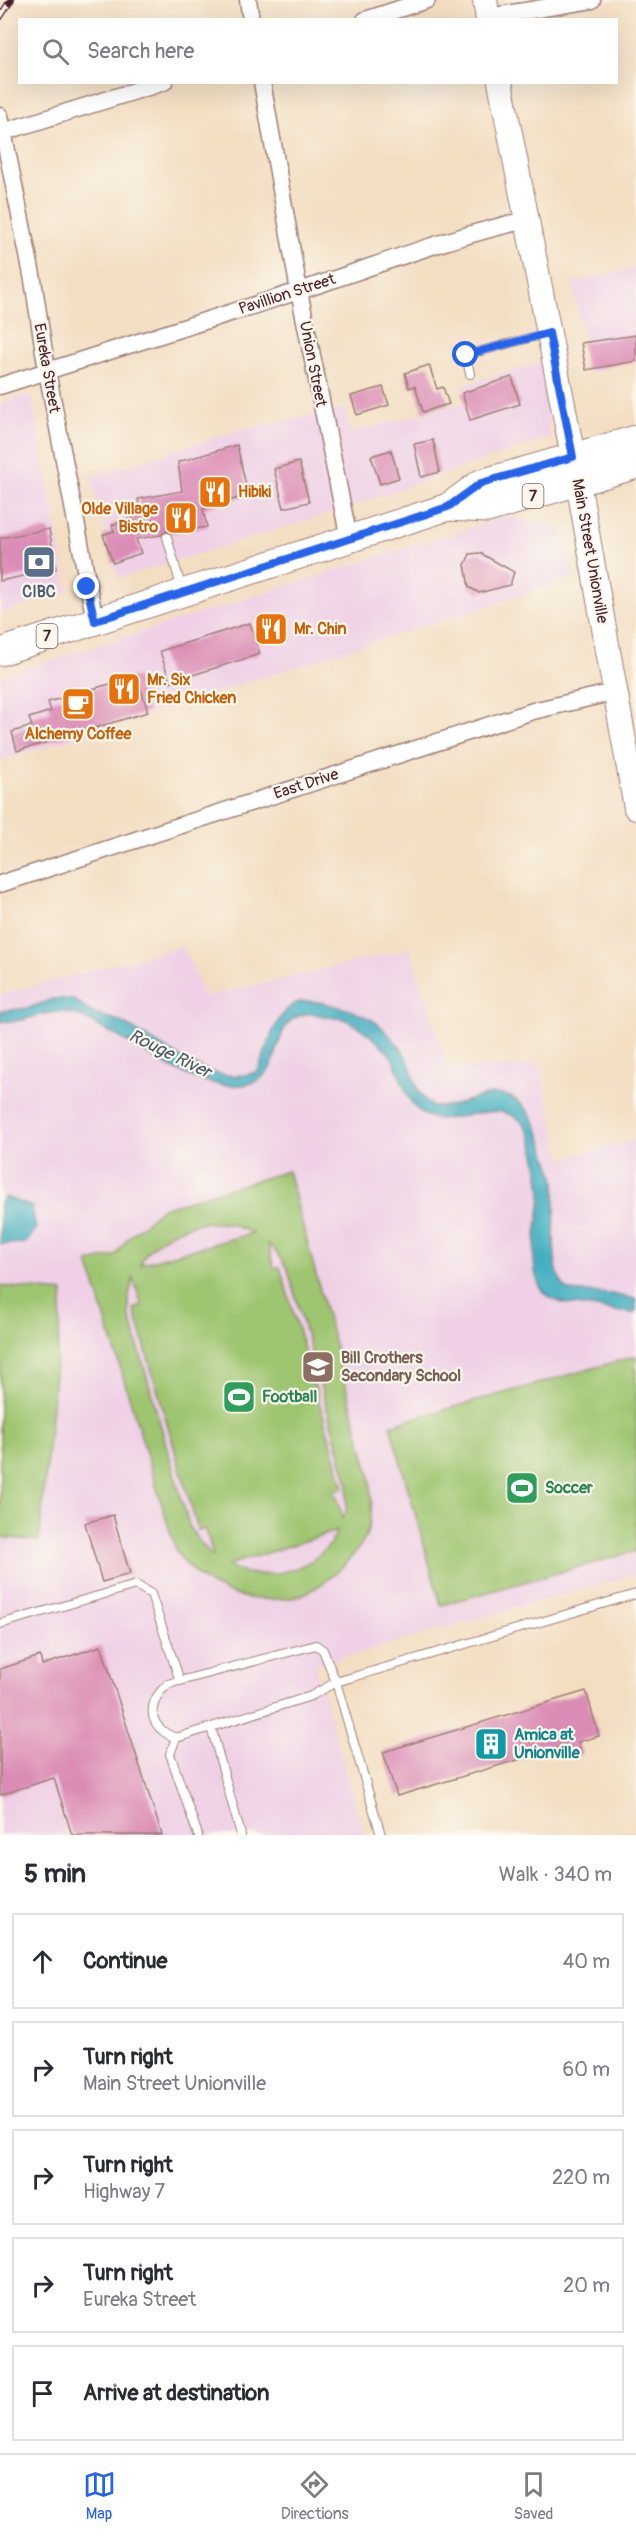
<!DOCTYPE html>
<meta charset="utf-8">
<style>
:root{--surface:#fff;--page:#f7f7f7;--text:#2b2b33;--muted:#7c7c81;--line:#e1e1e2;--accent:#2563eb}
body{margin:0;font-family:Pangolin,sans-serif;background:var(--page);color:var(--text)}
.stop{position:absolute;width:18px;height:18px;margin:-14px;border:4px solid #2563eb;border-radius:50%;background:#fff}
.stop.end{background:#2563eb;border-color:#fff;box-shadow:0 2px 6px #0008}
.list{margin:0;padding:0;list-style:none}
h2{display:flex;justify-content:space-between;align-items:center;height:78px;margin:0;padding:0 24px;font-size:26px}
h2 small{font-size:20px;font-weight:400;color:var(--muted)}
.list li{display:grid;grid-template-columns:39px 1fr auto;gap:18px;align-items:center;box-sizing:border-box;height:96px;margin:0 12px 12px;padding:0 12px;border:2px solid var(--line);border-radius:0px}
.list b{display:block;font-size:22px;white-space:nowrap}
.list p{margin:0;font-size:20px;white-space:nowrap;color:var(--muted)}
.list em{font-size:20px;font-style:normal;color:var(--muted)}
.icon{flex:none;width:33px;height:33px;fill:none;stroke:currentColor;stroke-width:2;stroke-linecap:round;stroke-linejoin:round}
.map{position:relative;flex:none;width:636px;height:1835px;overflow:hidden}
.search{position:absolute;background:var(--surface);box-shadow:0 6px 24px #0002;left:18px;right:18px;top:18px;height:66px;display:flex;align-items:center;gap:15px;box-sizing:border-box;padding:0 21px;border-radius:0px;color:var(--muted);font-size:22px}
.sheet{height:618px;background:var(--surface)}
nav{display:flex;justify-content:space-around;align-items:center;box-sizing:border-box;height:84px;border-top:2px solid var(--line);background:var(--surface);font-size:16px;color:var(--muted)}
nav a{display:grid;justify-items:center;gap:3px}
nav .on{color:var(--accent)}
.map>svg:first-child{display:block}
.built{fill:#efd0e6}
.green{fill:#9ec570;stroke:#74724e;stroke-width:1.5;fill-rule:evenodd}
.water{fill:#42afc0;stroke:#466776;stroke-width:1.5}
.building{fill:#db8cb5}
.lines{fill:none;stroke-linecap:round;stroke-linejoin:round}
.lane-casing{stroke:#9e7e76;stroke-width:10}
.street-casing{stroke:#9e7e76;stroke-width:19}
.secondary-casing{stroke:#9e7e76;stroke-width:26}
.primary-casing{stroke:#9e7e76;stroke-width:29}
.lane{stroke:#fff;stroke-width:8}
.street{stroke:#fff;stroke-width:16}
.secondary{stroke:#fff;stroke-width:24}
.primary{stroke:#fff;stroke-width:27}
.rail-casing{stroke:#4a1f2b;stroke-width:7}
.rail{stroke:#fbf7ec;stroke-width:4.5;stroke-dasharray:14;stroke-linecap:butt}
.route{stroke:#2563eb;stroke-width:8}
.labels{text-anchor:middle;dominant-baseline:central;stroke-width:4.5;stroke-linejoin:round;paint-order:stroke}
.shield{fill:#fbf7ec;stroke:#7f6065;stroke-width:1.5}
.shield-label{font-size:15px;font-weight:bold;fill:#4a1f2b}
.street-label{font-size:16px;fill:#4a1f2b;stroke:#fbf7ec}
.food-label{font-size:16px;font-weight:bold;fill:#c56008;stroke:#fbf7ec;text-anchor:start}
.service-label{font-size:16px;font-weight:bold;fill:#4e5e75;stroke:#fbf7ec}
.education-label{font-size:16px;font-weight:bold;fill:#785e54;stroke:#fbf7ec;text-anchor:start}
.leisure-label{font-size:16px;font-weight:bold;fill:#27864d;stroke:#fbf7ec;text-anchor:start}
.culture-label{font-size:16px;font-weight:bold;fill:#0d838f;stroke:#fbf7ec;text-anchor:start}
.water-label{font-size:18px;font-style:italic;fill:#475967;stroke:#fbf7ec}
</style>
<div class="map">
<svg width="636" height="1835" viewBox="0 0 636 1835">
<rect width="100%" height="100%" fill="#fbf7ec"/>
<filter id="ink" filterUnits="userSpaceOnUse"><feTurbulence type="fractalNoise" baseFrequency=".0167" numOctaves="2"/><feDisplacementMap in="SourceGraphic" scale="12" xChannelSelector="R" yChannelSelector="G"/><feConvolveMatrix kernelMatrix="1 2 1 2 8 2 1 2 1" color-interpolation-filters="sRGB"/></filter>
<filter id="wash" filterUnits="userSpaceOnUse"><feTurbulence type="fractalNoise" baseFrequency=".008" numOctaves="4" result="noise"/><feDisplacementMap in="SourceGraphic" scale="24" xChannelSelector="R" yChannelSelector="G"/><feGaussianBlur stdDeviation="1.35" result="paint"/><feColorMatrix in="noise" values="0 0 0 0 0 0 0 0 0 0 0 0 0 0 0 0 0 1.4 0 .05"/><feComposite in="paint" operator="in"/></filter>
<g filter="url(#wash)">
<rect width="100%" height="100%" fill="#f3dec2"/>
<!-- built -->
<g class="built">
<path d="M 636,268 L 636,359 L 591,373 L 572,283 Z"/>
<path d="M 543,362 L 550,437 L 334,512 L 118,578 L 91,477 L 242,429 L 345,409 L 350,433 L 465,402 L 462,385 Z"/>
<path d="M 31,394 L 68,591 L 0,614 L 0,404 Z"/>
<path d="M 507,516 L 562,529 L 574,578 L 0,761 L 0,677 Z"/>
<path d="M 183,946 L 205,997 L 410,949 L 449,1069 L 539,1064 L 562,1159 L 636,1139 L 636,1574 L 315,1665 L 364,1835 L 0,1835 L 0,995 Z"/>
</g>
<!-- green -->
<g class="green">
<path d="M 288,1171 L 370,1476 C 372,1494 373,1512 368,1530 C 364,1544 352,1557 342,1567 C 330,1579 312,1592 296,1597 C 290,1599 283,1598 278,1599 C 236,1602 199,1586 176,1551 L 88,1262 L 115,1256 L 129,1237 L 163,1208 ZM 204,1222 L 230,1224 L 253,1233 L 140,1264 C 152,1238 178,1228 204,1222 ZM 268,1244 L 274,1249 L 288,1270 L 348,1483 L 346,1512 L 343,1518 L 335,1491 L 344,1488 L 280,1267 L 274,1268 ZM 133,1278 L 142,1306 L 134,1309 L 198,1530 L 206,1529 L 213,1556 L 208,1552 L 190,1529 L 129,1314 L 129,1295 ZM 337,1531 C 324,1568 260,1587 228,1565 Z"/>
<path d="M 0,1286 L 63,1292 L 39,1541 L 0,1537 Z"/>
<path d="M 636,1356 L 636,1551 L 441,1605 L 390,1425 Z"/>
</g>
<!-- water -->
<g class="water">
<path d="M 52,999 C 59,999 69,998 75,1001 C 82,1004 87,1011 94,1013 C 101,1016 109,1017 116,1020 C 156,1037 212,1092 258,1071 C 267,1049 272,1022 291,1006 C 307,993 357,1011 374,1021 C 383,1027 393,1039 400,1047 C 413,1065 411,1077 420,1093 C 423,1098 428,1103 432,1107 C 439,1107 448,1107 455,1105 C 470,1101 487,1091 504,1095 C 531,1102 539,1130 547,1155 C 549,1163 554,1173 555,1181 C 558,1208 545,1274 569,1291 L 612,1294 L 636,1299 L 636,1313 C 621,1313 606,1309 591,1307 C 579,1305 561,1305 551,1298 C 521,1279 540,1224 541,1195 C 541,1184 538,1171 536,1159 C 534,1147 531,1130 522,1122 C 493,1095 452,1130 425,1115 C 406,1105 403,1080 394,1061 C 387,1048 354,1019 338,1018 C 328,1018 316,1013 307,1014 C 260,1019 298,1092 225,1085 C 179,1081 139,1045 98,1026 C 89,1021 79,1014 69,1013 C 46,1008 25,1024 2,1021 L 0,1023 L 0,1011 L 29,1008 Z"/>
<path d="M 5,1197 L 32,1207 L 36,1229 L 26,1243 L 0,1244 L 0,1202 Z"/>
</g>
<g id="blocks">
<!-- building -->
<g class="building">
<path d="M 636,335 L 636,361 L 586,370 L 581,343 Z"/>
<path d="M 429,365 L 437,389 L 443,387 L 449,404 L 423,412 L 415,386 L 409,388 L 405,373 Z"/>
<path d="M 512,377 L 520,404 L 470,420 L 462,393 Z"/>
<path d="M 383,387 L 389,405 L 357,415 L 351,396 Z"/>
<path d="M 433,440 L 440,472 L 421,477 L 414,444 Z"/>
<path d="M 237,445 L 248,495 L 203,509 L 207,527 L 172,533 L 166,531 L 161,535 L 136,539 L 141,553 L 113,563 L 103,535 L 114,531 L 112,525 L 141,515 L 138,499 L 182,491 L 178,462 Z"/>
<path d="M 391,450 L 399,478 L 380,484 L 371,456 Z"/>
<path d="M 299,462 L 309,502 L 284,508 L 274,469 Z"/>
<path d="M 49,529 L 56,569 L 0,581 L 0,538 Z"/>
<path d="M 480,553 L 514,572 L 510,585 L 479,593 L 469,587 L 465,565 L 470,554 Z"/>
<path d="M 250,623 L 260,654 L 170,682 L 160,651 Z"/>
<path d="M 137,676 L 148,712 L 17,751 L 12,732 L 32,726 L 29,718 L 51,711 L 48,702 Z"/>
<path d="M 113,1515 L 130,1574 L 102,1582 L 85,1523 Z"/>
<path d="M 101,1646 L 162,1835 L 72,1835 L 54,1778 L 0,1795 L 0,1669 L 40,1656 L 42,1665 Z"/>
<path d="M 586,1691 L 599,1736 L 578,1742 L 582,1754 L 568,1758 L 564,1746 L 397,1796 L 383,1752 Z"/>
</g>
</g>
</g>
<g filter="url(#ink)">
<use href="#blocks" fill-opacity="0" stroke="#9e7e76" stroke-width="1.5"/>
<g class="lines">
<!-- lane casing -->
<g class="lane-casing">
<g id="lane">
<path d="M 470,374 L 466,355 L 548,333"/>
<path d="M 167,537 L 182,590"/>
<path d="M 0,1624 L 136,1585 L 151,1594 L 180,1681"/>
<path d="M 211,1727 L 241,1835"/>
<path d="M 176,1738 L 170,1754 L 198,1835"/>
<path d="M 381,1835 L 336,1682 L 323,1650 L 316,1645 L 168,1684 C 146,1703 147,1727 176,1738 L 311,1696 L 336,1682 L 636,1594"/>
</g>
</g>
<!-- street casing -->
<g class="street-casing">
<g id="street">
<path d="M 248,0 L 251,20"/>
<path d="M 488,17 L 592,0"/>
<path d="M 365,20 L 427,0"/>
<path d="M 262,82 L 299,291 L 349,539"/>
<path d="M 0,116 L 33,280 L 47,371 L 95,621"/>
<path d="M 3,132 L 164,82"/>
<path d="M 0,386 C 98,354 198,324 296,292 C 373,267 448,237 527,220"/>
<path d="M 0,884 L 533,711 L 614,692"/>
</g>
</g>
<!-- secondary casing -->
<g class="secondary-casing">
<g id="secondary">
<path d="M 485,0 L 488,20"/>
<path d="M 500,82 L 578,482 L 636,808"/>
</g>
</g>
<!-- primary casing -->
<g class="primary-casing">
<g id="primary">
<path d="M 448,507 L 487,509 L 636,465"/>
<path d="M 0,652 L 448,507 L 481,483 L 636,439"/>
</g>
</g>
<!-- lane -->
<use href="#lane" class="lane"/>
<!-- street -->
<use href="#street" class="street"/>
<!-- secondary -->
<use href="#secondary" class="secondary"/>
<!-- primary -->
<use href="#primary" class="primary"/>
<!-- rail casing -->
<g class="rail-casing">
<path id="rail" d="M 0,17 L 11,0"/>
</g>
<!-- rail -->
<use href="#rail" class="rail"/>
</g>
</g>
<g class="lines" filter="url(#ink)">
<!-- route -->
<path class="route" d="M 87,587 L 95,621 L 448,507 L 481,483 L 573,457 L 549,333 L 466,355"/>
</g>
<!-- icons -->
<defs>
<g id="restaurant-square" transform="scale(1.725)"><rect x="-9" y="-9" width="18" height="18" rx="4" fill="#e8710a" stroke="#fbf7ec"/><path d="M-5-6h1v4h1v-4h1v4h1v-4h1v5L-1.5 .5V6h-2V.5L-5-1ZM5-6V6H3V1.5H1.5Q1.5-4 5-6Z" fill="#fff"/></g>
<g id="bank-square" transform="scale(1.725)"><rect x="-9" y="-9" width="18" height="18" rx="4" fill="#5c6f8a" stroke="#fbf7ec"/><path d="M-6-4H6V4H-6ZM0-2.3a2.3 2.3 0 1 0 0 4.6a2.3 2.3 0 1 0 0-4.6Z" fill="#fff"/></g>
<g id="cafe-square" transform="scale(1.725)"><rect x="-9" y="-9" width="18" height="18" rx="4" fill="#e8710a" stroke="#fbf7ec"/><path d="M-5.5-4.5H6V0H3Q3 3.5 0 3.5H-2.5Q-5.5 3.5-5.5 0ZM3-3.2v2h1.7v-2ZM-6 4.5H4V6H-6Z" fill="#fff"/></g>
<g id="school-square" transform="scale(1.725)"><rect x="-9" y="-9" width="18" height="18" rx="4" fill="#8d6e63" stroke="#fbf7ec"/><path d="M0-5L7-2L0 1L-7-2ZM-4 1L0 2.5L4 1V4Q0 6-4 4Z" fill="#fff"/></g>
<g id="stadium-square" transform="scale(1.725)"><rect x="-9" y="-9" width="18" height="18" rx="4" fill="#2e9e5b" stroke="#fbf7ec"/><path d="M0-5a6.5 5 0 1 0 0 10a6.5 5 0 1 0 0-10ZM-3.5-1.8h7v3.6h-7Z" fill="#fff"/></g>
<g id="building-square" transform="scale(1.725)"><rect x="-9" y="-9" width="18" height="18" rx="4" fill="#0f9aa8" stroke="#fbf7ec"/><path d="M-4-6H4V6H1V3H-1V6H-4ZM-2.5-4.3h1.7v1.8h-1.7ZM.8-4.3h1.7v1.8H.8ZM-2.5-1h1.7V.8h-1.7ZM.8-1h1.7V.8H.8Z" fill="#fff"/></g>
</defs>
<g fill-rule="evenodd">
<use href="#restaurant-square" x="215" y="492"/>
<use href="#restaurant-square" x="181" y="518"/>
<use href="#bank-square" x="39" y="562"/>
<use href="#restaurant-square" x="271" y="629"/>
<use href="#restaurant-square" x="124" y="689"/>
<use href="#cafe-square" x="78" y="704"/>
<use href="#school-square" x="318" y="1367"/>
<use href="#stadium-square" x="239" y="1397"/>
<use href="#stadium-square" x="522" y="1488"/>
<use href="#building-square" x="491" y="1744"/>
</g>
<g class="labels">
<!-- shield labels -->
<g class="shield">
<rect x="522.5" y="484" width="21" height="24" rx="4.5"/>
<rect x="36.5" y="624" width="21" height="24" rx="4.5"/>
</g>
<g class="shield-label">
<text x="533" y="496">7</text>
<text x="47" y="636">7</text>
</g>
<!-- street labels -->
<g class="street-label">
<text transform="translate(287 294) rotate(-18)">Pavillion Street</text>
<text transform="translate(313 364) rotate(79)">Union Street</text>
<text transform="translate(47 368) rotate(80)">Eureka Street</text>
<text transform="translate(590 551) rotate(80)">Main Street Unionville</text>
<text transform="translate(306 784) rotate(-18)">East Drive</text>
</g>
<!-- food labels -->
<g class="food-label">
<text x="238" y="492">Hibiki</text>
<text x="158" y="509" text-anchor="end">Olde Village<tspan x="158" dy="18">Bistro</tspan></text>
<text x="294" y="629">Mr. Chin</text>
<text x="147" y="680">Mr. Six<tspan x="147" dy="18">Fried Chicken</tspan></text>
<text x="78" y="734" text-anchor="middle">Alchemy Coffee</text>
</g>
<!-- service labels -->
<g class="service-label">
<text x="39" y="592">CIBC</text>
</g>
<!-- education labels -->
<g class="education-label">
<text x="341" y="1358">Bill Crothers<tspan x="341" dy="18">Secondary School</tspan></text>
</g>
<!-- leisure labels -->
<g class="leisure-label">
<text x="262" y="1397">Football</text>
<text x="545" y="1488">Soccer</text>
</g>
<!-- culture labels -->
<g class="culture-label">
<text x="514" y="1735">Amica at<tspan x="514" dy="18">Unionville</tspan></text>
</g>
<!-- water labels -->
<g class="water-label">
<text transform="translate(170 1054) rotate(26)">Rouge River</text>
</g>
</g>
</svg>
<div class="stop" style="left:466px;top:355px"></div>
<div class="stop end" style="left:87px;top:587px"></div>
<div class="search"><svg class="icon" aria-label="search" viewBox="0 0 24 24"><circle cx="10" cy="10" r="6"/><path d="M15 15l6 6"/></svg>Search here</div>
</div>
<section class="sheet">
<h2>5 min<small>Walk · 340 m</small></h2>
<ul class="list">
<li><svg class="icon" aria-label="ahead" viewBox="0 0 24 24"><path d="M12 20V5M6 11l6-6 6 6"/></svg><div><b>Continue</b></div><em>40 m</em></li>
<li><svg class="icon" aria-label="right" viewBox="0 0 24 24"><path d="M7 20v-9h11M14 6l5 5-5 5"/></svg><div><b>Turn right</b><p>Main Street Unionville</p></div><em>60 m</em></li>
<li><svg class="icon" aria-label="right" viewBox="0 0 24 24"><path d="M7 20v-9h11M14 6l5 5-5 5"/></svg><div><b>Turn right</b><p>Highway 7</p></div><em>220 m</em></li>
<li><svg class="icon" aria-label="right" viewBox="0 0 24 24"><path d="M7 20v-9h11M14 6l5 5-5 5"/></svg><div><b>Turn right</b><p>Eureka Street</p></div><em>20 m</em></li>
<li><svg class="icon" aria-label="arrive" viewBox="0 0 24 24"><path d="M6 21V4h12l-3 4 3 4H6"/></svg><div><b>Arrive at destination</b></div></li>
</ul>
</section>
<nav>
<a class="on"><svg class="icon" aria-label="map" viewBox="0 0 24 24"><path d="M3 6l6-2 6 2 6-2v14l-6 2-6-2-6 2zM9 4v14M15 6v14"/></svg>Map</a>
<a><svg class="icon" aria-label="directions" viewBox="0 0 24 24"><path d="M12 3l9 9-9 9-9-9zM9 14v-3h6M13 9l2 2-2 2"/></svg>Directions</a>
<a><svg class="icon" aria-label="saved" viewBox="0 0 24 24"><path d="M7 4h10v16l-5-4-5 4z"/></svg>Saved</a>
</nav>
